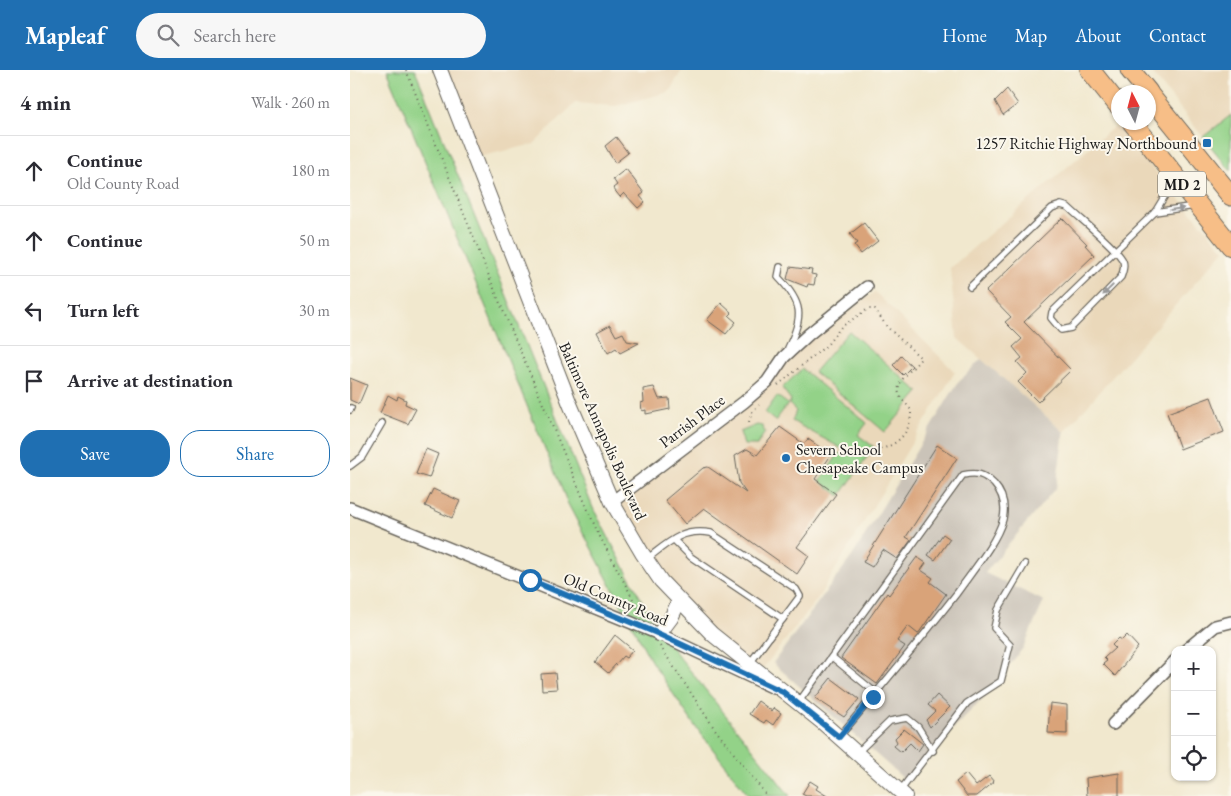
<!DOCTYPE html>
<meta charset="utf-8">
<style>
:root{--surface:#fff;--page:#f7f7f7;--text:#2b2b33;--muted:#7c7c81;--line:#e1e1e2;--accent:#1f6fb2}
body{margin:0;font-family:"EB Garamond",serif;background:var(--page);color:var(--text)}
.controls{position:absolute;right:15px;bottom:15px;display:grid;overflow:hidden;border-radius:10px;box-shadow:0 1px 4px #0004}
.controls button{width:45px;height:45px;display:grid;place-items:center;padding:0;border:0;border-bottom:1px solid var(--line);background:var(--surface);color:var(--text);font:25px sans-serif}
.compass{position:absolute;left:761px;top:15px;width:45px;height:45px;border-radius:50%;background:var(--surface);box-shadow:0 1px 4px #0004;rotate:354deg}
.stop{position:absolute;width:15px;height:15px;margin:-11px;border:4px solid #1f6fb2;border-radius:50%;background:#fff}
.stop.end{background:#1f6fb2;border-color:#fff;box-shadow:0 1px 5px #0008}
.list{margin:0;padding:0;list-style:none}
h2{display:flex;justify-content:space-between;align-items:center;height:65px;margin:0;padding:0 20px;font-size:21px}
h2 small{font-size:16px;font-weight:400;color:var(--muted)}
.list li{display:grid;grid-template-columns:32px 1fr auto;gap:15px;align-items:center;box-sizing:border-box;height:70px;padding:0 20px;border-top:1px solid var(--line)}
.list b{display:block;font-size:19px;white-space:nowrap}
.list p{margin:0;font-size:16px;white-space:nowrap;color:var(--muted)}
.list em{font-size:16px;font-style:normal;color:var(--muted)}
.actions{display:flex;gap:10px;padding:15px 20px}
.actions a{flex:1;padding:11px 0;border:1px solid var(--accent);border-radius:20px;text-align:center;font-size:18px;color:var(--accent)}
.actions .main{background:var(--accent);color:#fff}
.icon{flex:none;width:28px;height:28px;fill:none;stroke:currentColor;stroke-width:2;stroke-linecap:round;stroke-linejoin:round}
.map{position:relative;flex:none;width:881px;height:726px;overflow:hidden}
header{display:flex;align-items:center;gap:30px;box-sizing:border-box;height:70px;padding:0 25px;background:var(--accent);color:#fff}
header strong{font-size:24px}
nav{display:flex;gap:28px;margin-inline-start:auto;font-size:18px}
.search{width:350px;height:45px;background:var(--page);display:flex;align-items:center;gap:12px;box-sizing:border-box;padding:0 18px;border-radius:28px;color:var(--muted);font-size:19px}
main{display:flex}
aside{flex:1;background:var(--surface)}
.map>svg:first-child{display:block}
.built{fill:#ead8ba}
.industrial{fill:#cac3b8}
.green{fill:#93d288;stroke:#587752}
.building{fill:#d9a379}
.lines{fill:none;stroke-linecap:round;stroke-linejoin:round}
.service-casing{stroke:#67635a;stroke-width:8}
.minor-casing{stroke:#67635a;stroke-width:14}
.tertiary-casing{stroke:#67635a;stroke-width:16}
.trunk-casing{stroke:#67635a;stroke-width:21}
.path{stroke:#67635a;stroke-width:2;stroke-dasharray:1 4;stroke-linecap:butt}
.service{stroke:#fff;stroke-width:5.5}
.minor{stroke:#fff;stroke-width:11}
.tertiary{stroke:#fff;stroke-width:14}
.trunk{stroke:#f7be87;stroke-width:19}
.oneway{fill:#999}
.route{stroke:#1f6fb2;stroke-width:6}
.poi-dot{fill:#1f6fb2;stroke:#fbf7ec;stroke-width:2}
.labels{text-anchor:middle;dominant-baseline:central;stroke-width:4;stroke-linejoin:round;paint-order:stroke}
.shield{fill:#fbf7ec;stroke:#5f5e5a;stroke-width:1}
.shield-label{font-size:15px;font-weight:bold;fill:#1c1c1c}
.poi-label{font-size:16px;fill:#1c1c1c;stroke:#fbf7ec;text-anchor:end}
.street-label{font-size:16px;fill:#1c1c1c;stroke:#fbf7ec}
</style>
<header>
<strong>Mapleaf</strong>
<div class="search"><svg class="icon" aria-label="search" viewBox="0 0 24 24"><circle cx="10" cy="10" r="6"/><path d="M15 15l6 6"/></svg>Search here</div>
<nav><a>Home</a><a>Map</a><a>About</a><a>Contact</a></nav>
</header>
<main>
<aside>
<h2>4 min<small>Walk · 260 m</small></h2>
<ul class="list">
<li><svg class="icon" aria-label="ahead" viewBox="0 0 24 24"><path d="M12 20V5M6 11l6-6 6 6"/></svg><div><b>Continue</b><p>Old County Road</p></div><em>180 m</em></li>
<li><svg class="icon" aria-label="ahead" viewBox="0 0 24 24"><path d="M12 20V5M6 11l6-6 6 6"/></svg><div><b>Continue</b></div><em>50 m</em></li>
<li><svg class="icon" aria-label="left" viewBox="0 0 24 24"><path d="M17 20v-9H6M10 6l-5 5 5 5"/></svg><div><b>Turn left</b></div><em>30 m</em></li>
<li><svg class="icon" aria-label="arrive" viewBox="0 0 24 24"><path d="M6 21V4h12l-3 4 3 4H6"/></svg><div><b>Arrive at destination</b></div></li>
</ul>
<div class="actions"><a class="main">Save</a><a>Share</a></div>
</aside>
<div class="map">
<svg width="881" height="726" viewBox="0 0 881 726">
<rect width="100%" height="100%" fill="#fbf7ec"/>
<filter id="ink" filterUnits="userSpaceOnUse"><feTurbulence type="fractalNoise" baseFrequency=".02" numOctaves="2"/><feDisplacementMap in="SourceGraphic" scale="10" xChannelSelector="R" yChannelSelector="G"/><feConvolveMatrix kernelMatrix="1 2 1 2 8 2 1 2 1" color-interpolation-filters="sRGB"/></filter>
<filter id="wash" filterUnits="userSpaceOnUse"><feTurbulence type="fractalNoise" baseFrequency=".0096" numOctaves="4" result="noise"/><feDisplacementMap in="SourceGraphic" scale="20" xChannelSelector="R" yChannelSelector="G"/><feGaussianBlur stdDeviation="1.12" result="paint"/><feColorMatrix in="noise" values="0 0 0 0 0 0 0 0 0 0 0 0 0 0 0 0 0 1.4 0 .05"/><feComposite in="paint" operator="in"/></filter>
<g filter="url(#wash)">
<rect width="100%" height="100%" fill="#f1e8ce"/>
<!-- built -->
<g class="built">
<path d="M 90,0 L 332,0 L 319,22 L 266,36 L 225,33 L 184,74 L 124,88 Z"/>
<path d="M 800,0 L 881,0 L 881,45 L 853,67 Z"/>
<path d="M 766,55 L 874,180 L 714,362 L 607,268 L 600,198 Z"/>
<path d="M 525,222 L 605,302 L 466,531 L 409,603 L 333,536 L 262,432 L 394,332 L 435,287 Z"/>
</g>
<!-- industrial -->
<path class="industrial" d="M 631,289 L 714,362 L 706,417 L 635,503 L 694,531 L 673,578 L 635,626 L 554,709 L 423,593 L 503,485 L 607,314 Z"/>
<!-- green -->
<g class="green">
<path d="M 37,0 L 65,0 L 243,438 L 301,548 L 323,579 L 440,726 L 399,726 L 345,656 L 301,591 L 218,434 Z"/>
<path d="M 881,45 L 881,101 L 853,67 Z"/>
<path d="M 499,261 L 569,322 L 535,362 L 464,302 Z"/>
<path d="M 452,299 L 517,353 L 508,365 L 524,377 L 490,426 L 470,411 L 489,383 L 493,385 L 496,381 L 442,351 L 446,341 L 439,334 L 441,330 L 432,318 Z"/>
<path d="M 427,326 L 438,334 L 425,351 L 415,343 Z"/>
<path d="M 407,355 L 412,356 L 415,362 L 407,375 L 394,375 L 390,362 Z"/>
</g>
<g id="blocks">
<!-- building -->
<g class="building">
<path d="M 657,19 L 668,34 L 653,45 L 645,31 Z"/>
<path d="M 266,67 L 278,83 L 265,93 L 255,76 Z"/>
<path d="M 276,99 L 294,123 L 290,126 L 295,132 L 288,138 L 274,123 L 270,127 L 263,118 L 267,115 L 263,109 Z"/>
<path d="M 712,148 L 737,174 L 735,175 L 744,185 L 674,252 L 721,300 L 688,332 L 668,312 L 677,303 L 667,292 L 672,288 L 663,277 L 672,269 L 655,252 L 661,247 L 636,221 Z"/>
<path d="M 514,153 L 528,171 L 511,184 L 504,175 L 507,173 L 500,164 Z"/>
<path d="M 440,197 L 462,200 L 461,204 L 466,205 L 464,215 L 458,214 L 457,217 L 437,209 Z"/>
<path d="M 371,233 L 382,243 L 379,246 L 386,252 L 376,264 L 357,250 Z"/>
<path d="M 260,255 L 266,266 L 273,263 L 277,271 L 289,273 L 270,283 L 266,278 L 258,283 L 247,262 Z"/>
<path d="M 551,286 L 562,296 L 553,305 L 543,295 Z"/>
<path d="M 0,308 L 17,315 L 9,334 L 0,330 Z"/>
<path d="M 304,317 L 309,329 L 319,328 L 320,339 L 296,344 L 296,340 L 292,341 L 291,333 L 294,332 L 293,319 Z"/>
<path d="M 38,325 L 47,330 L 48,326 L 56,330 L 55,334 L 66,339 L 58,354 L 30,343 Z"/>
<path d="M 861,327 L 874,362 L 830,379 L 817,343 Z"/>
<path d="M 430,357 L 454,374 L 458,369 L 481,385 L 465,409 L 486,424 L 447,477 L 459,486 L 447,504 L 354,438 L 335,454 L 315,430 L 353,398 L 358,397 L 396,423 L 389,413 L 385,386 L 397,379 L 407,385 Z"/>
<path d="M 587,375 L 607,388 L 556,467 L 561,470 L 547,489 L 533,480 L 522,497 L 513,492 Z"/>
<path d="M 76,379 L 88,384 L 79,408 L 66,404 Z"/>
<path d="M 83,419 L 110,431 L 102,448 L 75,436 Z"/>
<path d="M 593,464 L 600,469 L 585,490 L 578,485 Z"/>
<path d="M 567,487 L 576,493 L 571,500 L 583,508 L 580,512 L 596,524 L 568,564 L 558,556 L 547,571 L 555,576 L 527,614 L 491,588 L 537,523 L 539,525 Z"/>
<path d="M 265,565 L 283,580 L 276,588 L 273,586 L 258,603 L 245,592 Z"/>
<path d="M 777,565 L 788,577 L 765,606 L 753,594 L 757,591 L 754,588 L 765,578 L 762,575 L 769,568 L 772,570 Z"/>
<path d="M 205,603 L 207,619 L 192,620 L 191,604 Z"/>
<path d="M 481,608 L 509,629 L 494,647 L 465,628 Z"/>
<path d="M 587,625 L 600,637 L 580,657 L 576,650 L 585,641 L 578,635 Z"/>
<path d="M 408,631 L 422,641 L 424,638 L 431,643 L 423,655 L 416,650 L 414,653 L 399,644 Z"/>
<path d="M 700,633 L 717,635 L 717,664 L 698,663 Z"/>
<path d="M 554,659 L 573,674 L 568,681 L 560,673 L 551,682 L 544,676 L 547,672 L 545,668 Z"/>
<path d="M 769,703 L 769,726 L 737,726 L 736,708 Z"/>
<path d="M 616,704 L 626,716 L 639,706 L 644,712 L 627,726 L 617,726 L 606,712 Z"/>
<path d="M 460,711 L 468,716 L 466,719 L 477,726 L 456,726 L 452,724 Z"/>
</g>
</g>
</g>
<g filter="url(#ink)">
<use href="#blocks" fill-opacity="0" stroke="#67635a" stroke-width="1"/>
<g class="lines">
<!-- service casing -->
<g class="service-casing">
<g id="service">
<path d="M 805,142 L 845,136"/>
<path d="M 430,197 L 428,207 C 453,233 454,246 438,278"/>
<path d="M 620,217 L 702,138 L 711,135 L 718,137 C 729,148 768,179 773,191 C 775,196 773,202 771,207 L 721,258 L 711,260 L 701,248 L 702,242 L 805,142 L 825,109"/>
<path d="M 0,340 L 1,338"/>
<path d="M 0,396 L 12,387 L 32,353"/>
<path d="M 324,470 L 341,487 L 433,549"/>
<path d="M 297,489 C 319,472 332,458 361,463 L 446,519 L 450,526 L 400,593"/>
<path d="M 482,587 L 526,623"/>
<path d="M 448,633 L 613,405 C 627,402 634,404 644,414 C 653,424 656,435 653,449 C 647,472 621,503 607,523 C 569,572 529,619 489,667"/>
<path d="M 507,683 L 540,651 L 557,648 L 568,657 L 583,681"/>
<path d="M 550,721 L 617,633 L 651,611 L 660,575 L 644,558 L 648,540 L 675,494"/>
</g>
</g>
<!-- minor casing -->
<g class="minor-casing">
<g id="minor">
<path d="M 262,432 L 394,332 L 417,312 L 434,287 L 459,264 L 517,217"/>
<path d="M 0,438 L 309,564 L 424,618"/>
<path d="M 836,580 L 865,556 L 881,552"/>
<path d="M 763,654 L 825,591"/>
</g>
</g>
<!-- tertiary casing -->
<g class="tertiary-casing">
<g id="tertiary">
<path d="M 90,0 L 220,334 L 262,432 L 292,483 L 311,511 L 362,564 L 473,653 L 555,726"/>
<path d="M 309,564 L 321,548 L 329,531"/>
</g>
</g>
<!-- trunk casing -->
<g class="trunk-casing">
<g id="trunk">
<path d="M 740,0 L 768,35"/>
<path d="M 780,0 L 798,22"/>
<path d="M 798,23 L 881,126"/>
<path d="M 782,52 L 881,176"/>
</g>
</g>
<!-- path -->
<g class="path">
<path d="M 56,0 L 149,231 L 247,461 L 292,546"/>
<path d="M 428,315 L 477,275 L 491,257 L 518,239 L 525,239 L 537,257 L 571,288 C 565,298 545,310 549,324 C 551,330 557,334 561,340 C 562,363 545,379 522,380"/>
<path d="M 399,352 L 402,342 L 409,335"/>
<path d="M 310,576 L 364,658 L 417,726"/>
</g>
<!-- service -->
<use href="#service" class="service"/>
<!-- minor -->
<use href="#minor" class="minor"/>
<!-- tertiary -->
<use href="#tertiary" class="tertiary"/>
<!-- trunk -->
<use href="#trunk" class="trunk"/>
</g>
<!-- one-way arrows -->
<defs><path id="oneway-solid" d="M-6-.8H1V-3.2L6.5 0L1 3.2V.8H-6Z" transform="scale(1.25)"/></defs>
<g class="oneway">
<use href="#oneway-solid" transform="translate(827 139) rotate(-7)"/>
<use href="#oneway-solid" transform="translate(758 220) rotate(135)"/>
</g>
</g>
<g class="lines" filter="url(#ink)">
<!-- route -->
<path class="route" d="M 180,510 L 309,564 L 433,622 L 489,667 L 523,627"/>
</g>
<!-- markers -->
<g class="poi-dot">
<rect x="852" y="68" width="10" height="10" rx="2.5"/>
<circle cx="436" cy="388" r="5"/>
</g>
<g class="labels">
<!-- shield labels -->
<rect class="shield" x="808" y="101.5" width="48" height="25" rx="4"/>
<g class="shield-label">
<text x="832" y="114">MD 2</text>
</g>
<!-- poi labels -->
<g class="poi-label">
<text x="847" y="73">1257 Ritchie Highway Northbound</text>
<text x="446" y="379" text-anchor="start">Severn School<tspan x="446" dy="18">Chesapeake Campus</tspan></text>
</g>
<!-- street labels -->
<g class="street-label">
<text transform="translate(342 351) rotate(-37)">Parrish Place</text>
<text transform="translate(253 361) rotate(66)">Baltimore Annapolis Boulevard</text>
<text transform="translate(266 529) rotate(23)">Old County Road</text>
</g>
</g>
</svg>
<div class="controls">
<button>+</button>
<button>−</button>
<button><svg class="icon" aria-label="locate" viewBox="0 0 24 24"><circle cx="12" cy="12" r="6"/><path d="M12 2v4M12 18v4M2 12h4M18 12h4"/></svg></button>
</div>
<svg class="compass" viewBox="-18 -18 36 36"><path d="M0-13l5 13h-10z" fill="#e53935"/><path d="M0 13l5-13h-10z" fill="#7c7c81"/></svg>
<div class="stop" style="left:180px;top:510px"></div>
<div class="stop end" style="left:523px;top:627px"></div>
</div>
</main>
